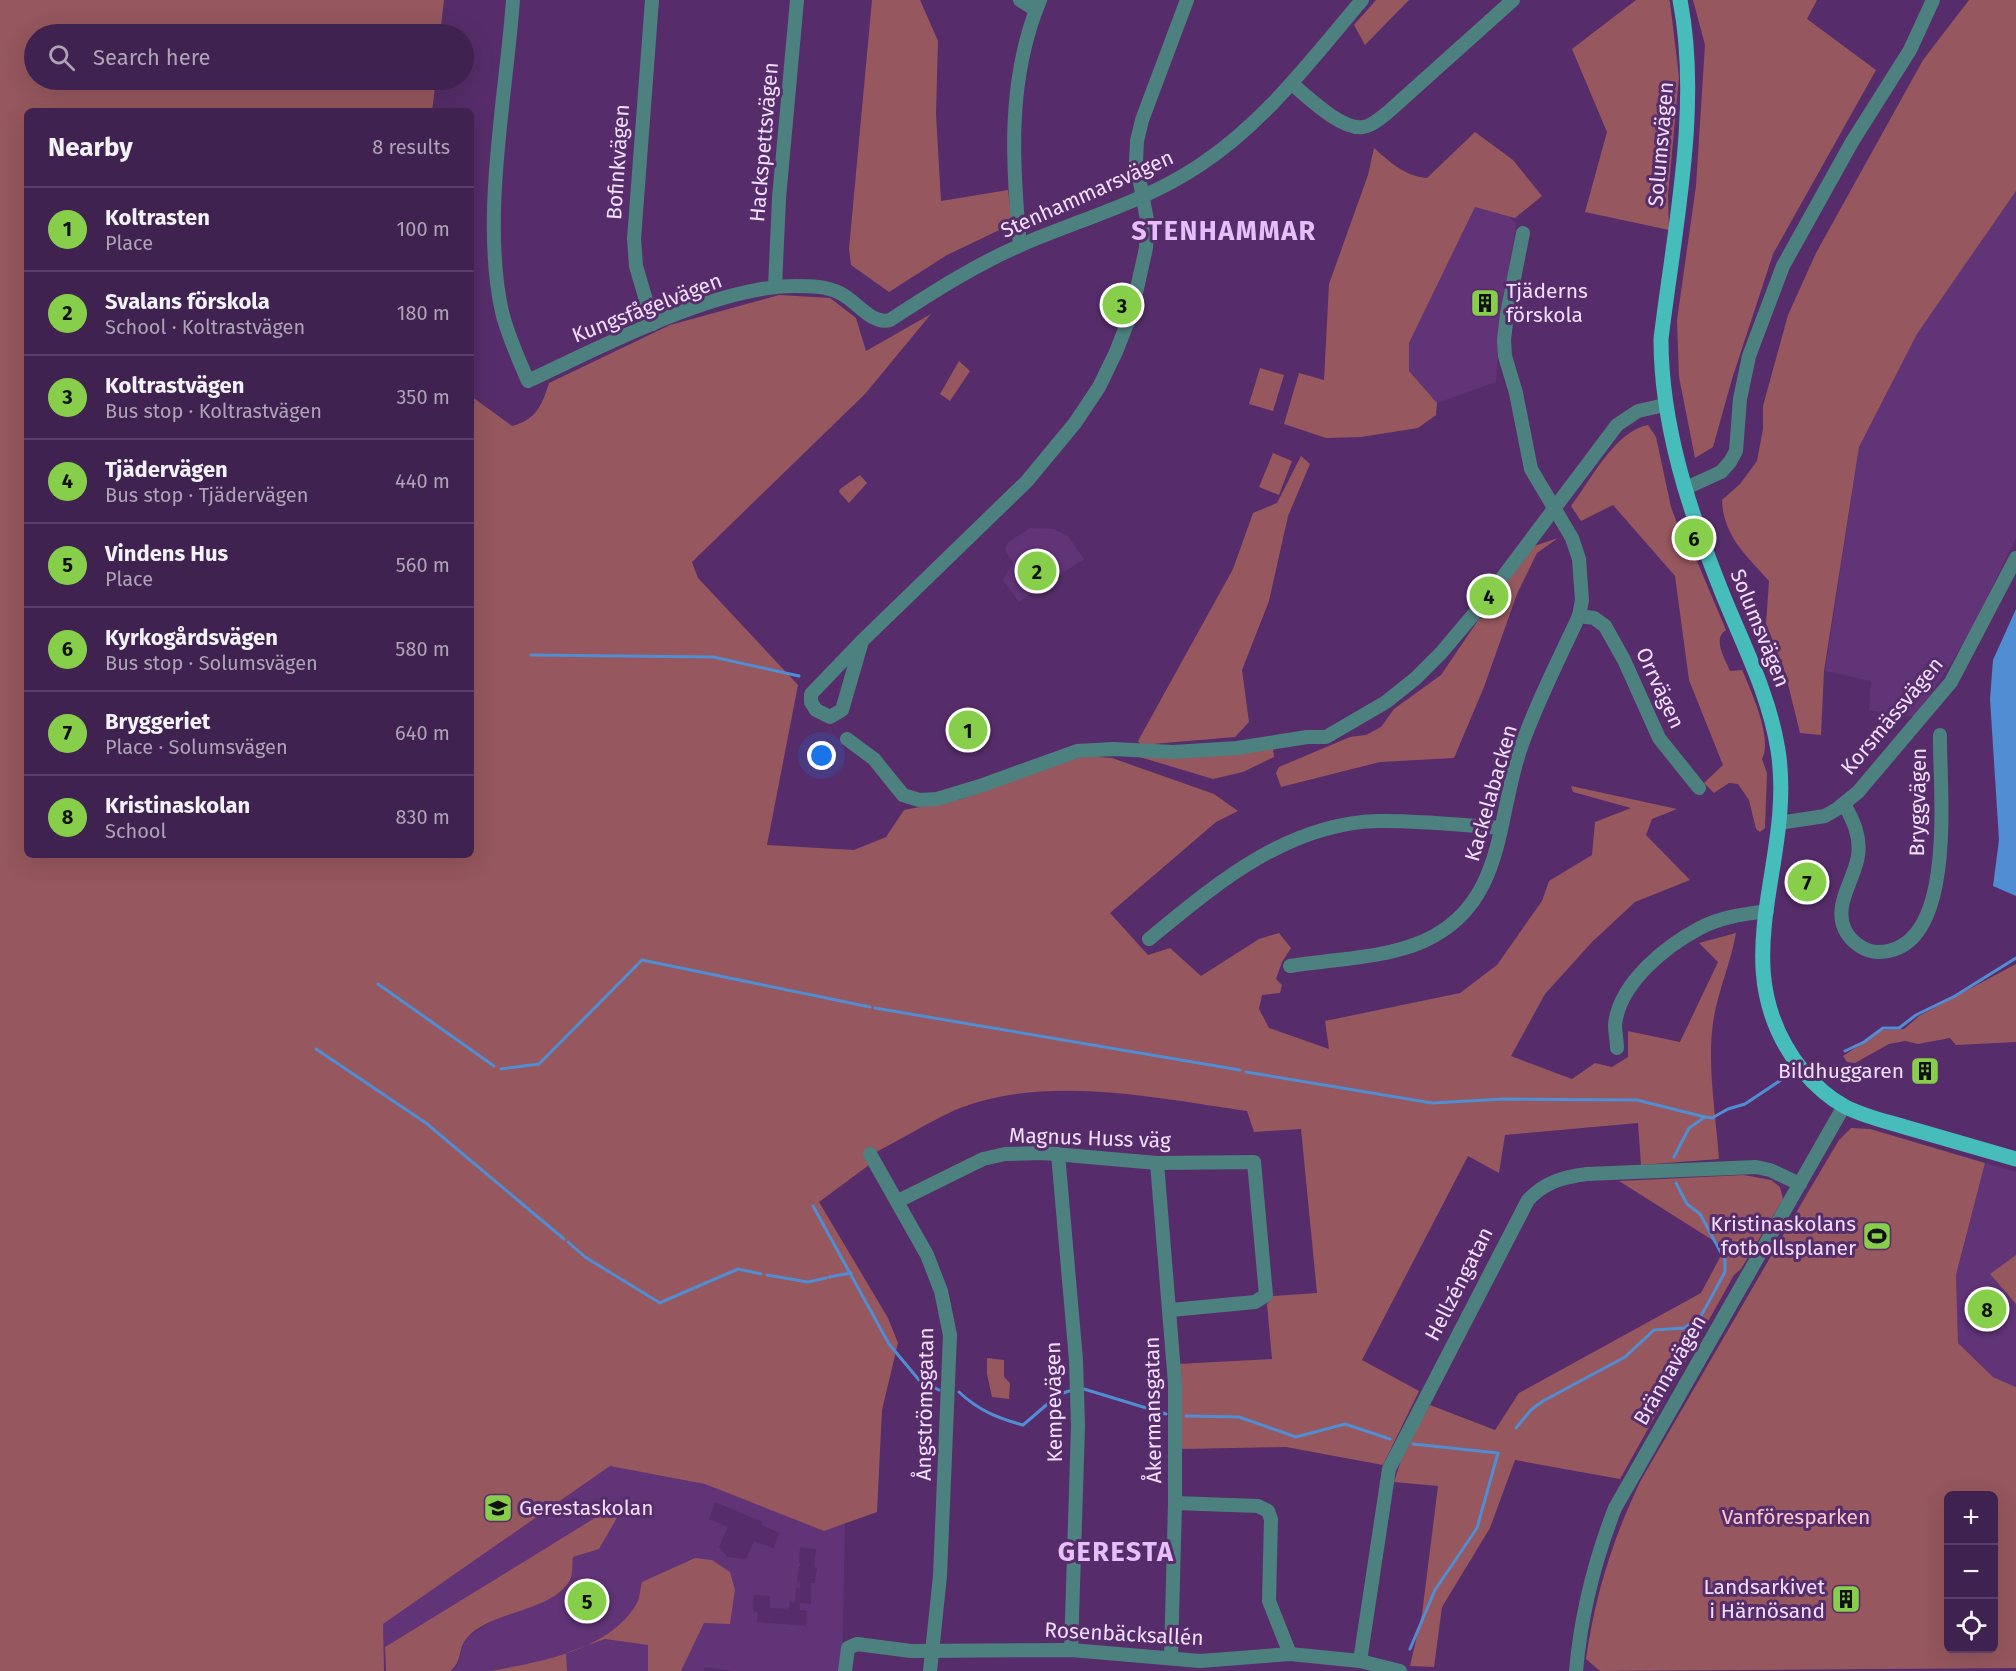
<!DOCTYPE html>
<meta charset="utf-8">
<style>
:root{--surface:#402250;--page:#472a57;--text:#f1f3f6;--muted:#aea4b7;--line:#593f67;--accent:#87cf4b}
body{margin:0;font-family:"Fira Sans",sans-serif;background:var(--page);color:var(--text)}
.controls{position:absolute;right:18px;bottom:18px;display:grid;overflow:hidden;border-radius:9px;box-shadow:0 6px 24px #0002}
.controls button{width:54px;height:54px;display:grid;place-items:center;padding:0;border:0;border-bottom:2px solid var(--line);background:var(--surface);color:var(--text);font:30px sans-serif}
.you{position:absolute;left:822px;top:756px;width:21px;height:21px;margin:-15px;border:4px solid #fff;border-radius:50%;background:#1a73e8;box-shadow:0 0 0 9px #1a73e833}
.badge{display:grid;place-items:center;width:39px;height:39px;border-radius:50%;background:var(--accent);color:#111;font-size:20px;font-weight:700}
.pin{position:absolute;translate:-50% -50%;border:3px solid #fff;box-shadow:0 2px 6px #0006}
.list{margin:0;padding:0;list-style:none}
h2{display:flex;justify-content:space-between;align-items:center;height:78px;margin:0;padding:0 24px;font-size:26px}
h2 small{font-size:20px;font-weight:400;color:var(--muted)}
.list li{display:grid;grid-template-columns:39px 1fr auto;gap:18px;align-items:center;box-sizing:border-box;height:84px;padding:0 24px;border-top:2px solid var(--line)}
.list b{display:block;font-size:22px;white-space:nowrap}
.list p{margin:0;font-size:20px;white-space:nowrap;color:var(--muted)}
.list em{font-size:20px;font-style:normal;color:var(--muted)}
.icon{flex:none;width:33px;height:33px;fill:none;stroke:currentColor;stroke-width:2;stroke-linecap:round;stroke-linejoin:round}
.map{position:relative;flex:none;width:2016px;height:1671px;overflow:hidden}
.search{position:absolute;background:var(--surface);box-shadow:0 6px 24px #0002;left:24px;top:24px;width:450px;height:66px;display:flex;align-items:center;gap:15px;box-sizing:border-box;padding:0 21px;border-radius:33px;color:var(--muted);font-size:22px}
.panel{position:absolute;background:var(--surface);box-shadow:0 6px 24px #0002;left:24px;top:108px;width:450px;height:750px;border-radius:9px}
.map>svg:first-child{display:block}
.built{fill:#613377;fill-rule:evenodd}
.green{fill:#96575e;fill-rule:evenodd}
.water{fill:#518dd2}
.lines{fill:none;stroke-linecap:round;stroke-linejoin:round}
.stream{stroke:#518dd2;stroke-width:3}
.minor{stroke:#4d817f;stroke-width:14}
.major{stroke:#46bdbb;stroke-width:15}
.labels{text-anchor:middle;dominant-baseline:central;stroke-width:6;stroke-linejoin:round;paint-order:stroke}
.street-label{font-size:21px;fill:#f1dffc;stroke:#562d6a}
.poi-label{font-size:21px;fill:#f1dffc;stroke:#562d6a;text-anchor:end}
.park-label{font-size:21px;fill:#fcc7cb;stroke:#562d6a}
.district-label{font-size:27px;font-weight:bold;letter-spacing:1.5px;fill:#e4bff8;stroke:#562d6a}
</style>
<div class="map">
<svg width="2016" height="1671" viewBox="0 0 2016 1671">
<rect width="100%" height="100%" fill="#562d6a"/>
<!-- built -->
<g class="built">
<path d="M 2016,191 L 2016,538 L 1967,639 L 1915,717 L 1869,710 L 1871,681 L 1825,671 L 1859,447 L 1917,334 Z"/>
<path d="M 1475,207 L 1510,216 L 1516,224 L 1499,333 L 1496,382 L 1437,403 L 1409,371 L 1409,343 Z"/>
<path d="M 1030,528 L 1053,529 L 1068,536 L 1084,559 L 1019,602 L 1003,580 L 1013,563 L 1005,550 L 1008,542 Z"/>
<path d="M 1985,1163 L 2016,1172 L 2016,1387 L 1993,1377 L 1958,1343 L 1956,1275 Z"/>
<path d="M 604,1356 L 848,1373 L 842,1671 L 731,1671 L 704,1667 L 704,1671 L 450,1671 L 457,1667 L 465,1639 L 494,1619 L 549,1599 L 570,1580 L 573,1557 L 628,1498 L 385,1647 L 384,1671 L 383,1624 ZM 715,1502 L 763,1522 L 761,1525 L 780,1533 L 773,1548 L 754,1541 L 746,1559 L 728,1557 L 719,1547 L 728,1527 L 709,1519 ZM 800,1547 L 816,1549 L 814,1567 L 817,1568 L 815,1583 L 811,1583 L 811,1604 L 800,1603 L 800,1610 L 807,1611 L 806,1626 L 757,1622 L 758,1612 L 753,1611 L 754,1595 L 770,1596 L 770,1608 L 789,1609 L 790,1602 L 795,1603 L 796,1588 L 800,1588 L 800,1583 L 797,1582 L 799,1566 L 801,1566 L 799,1562 Z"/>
</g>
<!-- green -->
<g class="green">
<path d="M 0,0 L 444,0 L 440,34 L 34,34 L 34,80 L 436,80 L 432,111 L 27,111 L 27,855 L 471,855 L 471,396 L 512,426 C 536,420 542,405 549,383 L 670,325 L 779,295 L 830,298 L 856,318 L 866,351 L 931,314 L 865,394 L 692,562 L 698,578 L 798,685 L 767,845 L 854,850 L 886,837 L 904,810 L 962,799 L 1061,762 L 1087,756 L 1112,758 L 1214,794 L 1238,811 L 1216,822 L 1110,913 L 1148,955 L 1170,948 L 1201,976 L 1259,939 L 1279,933 L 1291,948 L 1282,962 L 1276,979 L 1282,985 L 1280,993 L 1262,995 L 1259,1009 L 1269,1028 L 1329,1049 L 1325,1021 L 1460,993 L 1497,965 L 1542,901 L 1549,881 L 1592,855 L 1595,822 L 1631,808 L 1573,792 L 1571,786 L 1677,809 L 1652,819 L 1646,835 L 1690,880 L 1635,902 L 1592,942 L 1545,994 L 1511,1056 L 1572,1079 L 1595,1063 L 1612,1067 L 1628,1057 L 1628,1031 L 1680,1042 L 1718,962 L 1699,943 L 1736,933 C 1731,963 1717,993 1713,1023 C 1707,1067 1716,1115 1719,1159 L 1641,1165 L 1638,1123 L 1505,1135 L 1499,1173 L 1468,1156 L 1362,1360 L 1419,1391 L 1383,1465 L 1286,1447 L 1181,1449 L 1178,1364 L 1272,1359 L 1267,1304 L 1273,1296 L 1317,1293 L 1301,1129 L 1254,1132 L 1247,1111 C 1155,1098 1041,1073 953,1111 C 927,1123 902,1139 876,1152 L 869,1165 L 819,1202 L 888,1318 L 898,1343 L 882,1410 L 877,1512 L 824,1531 L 705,1484 L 610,1466 L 383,1624 L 384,1671 L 0,1671 Z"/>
<path d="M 872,0 L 920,0 L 938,41 L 936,114 L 941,201 L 1008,190 L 1012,224 L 947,255 L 889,292 L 851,265 L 849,249 Z"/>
<path d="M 1376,0 L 1409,0 L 1365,45 L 1354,25 Z"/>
<path d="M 1636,0 L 1669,0 L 1670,2 L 1679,77 L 1668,195 L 1669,230 L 1585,212 L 1607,132 L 1572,49 Z"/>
<path d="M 1693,0 L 1817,0 L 1807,19 L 1876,70 L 1773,254 L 1732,379 L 1713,447 L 1695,458 L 1679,377 L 1677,320 L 1696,186 L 1705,45 Z"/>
<path d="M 1969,0 L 2016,0 L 2016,191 L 1917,334 L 1859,447 L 1824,671 L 1821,735 L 1800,733 L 1785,672 L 1766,624 L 1769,581 C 1747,556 1723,536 1722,500 L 1740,484 L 1757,461 L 1763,429 L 1763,406 L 1788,315 L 1816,253 L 1923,60 Z"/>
<path d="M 1475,132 L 1513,160 L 1542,196 L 1515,218 L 1475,207 L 1409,343 L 1409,371 L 1437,403 L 1436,415 L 1418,428 L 1361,437 L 1326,438 L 1284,424 L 1299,373 L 1324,380 L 1329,284 L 1368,175 L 1374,148 C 1390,162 1404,176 1427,178 Z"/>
<path d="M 959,361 L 970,371 L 950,401 L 940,394 Z"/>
<path d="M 1260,368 L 1284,375 L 1273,411 L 1249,404 Z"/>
<path d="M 1648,425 L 1656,437 L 1671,507 L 1684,542 L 1694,554 L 1726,630 C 1712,639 1725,659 1730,671 L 1742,670 C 1751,691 1773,738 1762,759 L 1767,773 L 1765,828 L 1760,832 L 1756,829 L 1749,800 L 1738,784 L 1729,783 L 1714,793 L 1704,783 L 1723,765 L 1689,680 L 1675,576 L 1613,505 L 1581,521 L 1571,506 C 1590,481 1616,430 1648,425 Z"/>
<path d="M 1273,453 L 1292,461 L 1279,495 L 1259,487 Z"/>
<path d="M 1301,456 L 1310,464 L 1288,516 L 1269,601 L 1242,670 L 1249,722 L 1235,737 L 1141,745 L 1138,741 L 1233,569 L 1253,513 L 1277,503 Z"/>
<path d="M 860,475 L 867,483 L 849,503 L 839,492 L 840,489 Z"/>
<path d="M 1558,538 L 1537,553 L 1517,594 L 1484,687 L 1454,758 L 1380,762 L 1281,787 L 1276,773 L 1279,767 L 1350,737 L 1366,735 L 1381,727 L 1394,709 L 1441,675 L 1479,619 L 1496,613 L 1503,605 L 1497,596 L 1534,546 Z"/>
<path d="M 1273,749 L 1274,757 L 1243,772 L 1213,779 L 1133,755 Z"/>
<path d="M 2016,964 L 2016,1042 L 1956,1045 L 1950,1038 L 1918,1044 L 1905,1041 L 1889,1044 L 1855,1063 L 1847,1062 L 1843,1056 L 1882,1030 L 1904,1029 L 1919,1016 Z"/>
<path d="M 1851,1128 L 1870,1129 L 1985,1163 L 1956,1275 L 1958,1343 L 1993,1377 L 2016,1387 L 2016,1668 L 1600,1671 L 1586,1659 C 1595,1595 1613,1538 1641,1480 L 1807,1194 L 1839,1140 ZM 1948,1496 L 1994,1496 L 1994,1648 L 1948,1648 Z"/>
<path d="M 1744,1175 L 1771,1180 L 1780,1187 L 1783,1199 L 1741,1269 L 1734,1275 L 1620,1479 L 1515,1460 L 1490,1528 L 1442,1607 L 1434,1667 L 1410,1666 L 1422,1614 L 1438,1486 L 1394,1482 L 1404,1451 L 1430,1405 L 1495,1430 L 1519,1393 L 1701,1293 L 1725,1248 L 1619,1181 Z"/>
<path d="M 2016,1255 L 2016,1304 L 1990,1274 Z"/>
<path d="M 987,1358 L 1004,1360 L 1004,1377 L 1010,1383 L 1009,1399 L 992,1397 L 987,1374 Z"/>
<path d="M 629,1497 L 599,1549 L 573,1557 C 572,1563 573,1574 570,1580 C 550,1614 491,1609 466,1639 C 458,1649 462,1663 450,1671 L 386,1671 L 385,1647 Z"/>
<path d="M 695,1558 L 712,1560 L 730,1572 L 735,1590 L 730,1624 L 704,1623 L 681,1671 L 648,1671 L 648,1645 L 605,1639 L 566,1653 L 567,1671 L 492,1671 C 542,1661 607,1651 636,1605 C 640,1599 640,1589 642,1582 Z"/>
</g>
<!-- water -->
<path class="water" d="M 2016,609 L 2016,896 L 1993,886 L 1999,840 L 1990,699 L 1993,660 Z"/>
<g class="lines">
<!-- stream -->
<g class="stream">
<path d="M 531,655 L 713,657 L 799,676"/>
<path d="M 378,984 L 494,1066"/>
<path d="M 875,1008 L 1240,1070"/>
<path d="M 316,1049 L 426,1123 L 564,1239"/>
<path d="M 1845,1051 L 1864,1042 L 1883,1028 L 1899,1028 L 1916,1015 L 1955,996 L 2016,958"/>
<path d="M 501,1069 L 539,1064 L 642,960 L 870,1007"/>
<path d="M 1246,1072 L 1432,1103 L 1503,1099 L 1637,1100 L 1705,1117"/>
<path d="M 1674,1157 L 1689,1128 L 1705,1117 L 1712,1118 L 1728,1109 L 1745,1104 L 1787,1076"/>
<path d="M 813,1206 L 889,1344 L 919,1380 L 939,1390"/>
<path d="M 568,1242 L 585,1257 L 660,1303 L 662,1302"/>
<path d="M 767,1275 L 808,1282 L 826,1278"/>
<path d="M 829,1277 L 851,1273"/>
<path d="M 664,1301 L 738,1269 L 761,1274"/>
<path d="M 1084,1389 L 1166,1414"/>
<path d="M 959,1392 C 978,1410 997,1418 1023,1425 L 1058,1395 L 1069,1391"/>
<path d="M 1186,1416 L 1239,1417 L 1296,1437 L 1345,1424 L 1390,1439"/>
<path d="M 1516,1428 L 1531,1410 L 1543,1401 L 1625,1357 L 1654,1330 L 1684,1328 L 1701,1316 L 1725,1272 L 1725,1260 L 1700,1214 L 1687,1204 L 1676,1183"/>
<path d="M 1410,1649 L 1435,1590 L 1477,1528 L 1498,1453 L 1413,1444"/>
</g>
<!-- minor -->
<g class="minor">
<path d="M 513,0 C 506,97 481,218 502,312 C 508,336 518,358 528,381 C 601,347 716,286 795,286 C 810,286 826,286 840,293 C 857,301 871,325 890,320 C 933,292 975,265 1021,245 C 1081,219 1145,202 1200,165 C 1265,122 1312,59 1362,0"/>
<path d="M 652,0 L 634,239 L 636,266 L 653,324"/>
<path d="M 1020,0 L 1036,10"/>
<path d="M 1292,84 C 1308,97 1341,130 1363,127 C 1372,126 1380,118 1387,113 L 1513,0"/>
<path d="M 1020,245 C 1012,163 1007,79 1040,0"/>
<path d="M 775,287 L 779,198 L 797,0"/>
<path d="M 1686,488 L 1721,472 L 1730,462 L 1736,451 L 1740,399 L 1749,356 L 1783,266 L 1852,142 L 1910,50 L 1933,0"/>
<path d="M 1579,616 L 1594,618 L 1605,626 L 1624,660 L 1659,738 L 1699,788"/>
<path d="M 862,641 L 811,694 L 811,702 L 816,710 L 830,717 L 842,710 L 862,641 L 1027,481 L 1075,423 L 1099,387 L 1116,352 L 1132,311 L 1146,248 L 1147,220 L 1136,161 L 1137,141 L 1142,120 L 1187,0"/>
<path d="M 847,739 L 874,759 L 903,795 L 919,800 L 937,799 L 980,786 L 1077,751 L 1113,749 L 1173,752 L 1237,748 L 1307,737 L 1326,737 L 1386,702 L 1416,678 L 1441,653 L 1484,602 L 1617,425 L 1638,411 L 1665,405"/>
<path d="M 1844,804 C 1853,820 1861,836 1858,856 C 1854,881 1833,905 1845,930 C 1851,942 1865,952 1878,952 C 1959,952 1939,787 1940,735"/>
<path d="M 1779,823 L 1825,816 L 1837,809 L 1858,792 L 1951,682 L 2016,558"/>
<path d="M 1149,939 C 1216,884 1286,824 1377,821 C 1418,820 1460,825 1501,828"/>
<path d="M 1290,966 C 1333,959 1383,959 1424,941 C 1505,904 1496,822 1520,750 C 1535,706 1559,659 1579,616 L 1582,600 L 1579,559 L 1572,538 L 1531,469 L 1516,393 L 1505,356 L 1504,340 L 1507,314 L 1523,233"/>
<path d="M 1617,1048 C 1617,1041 1615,1032 1615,1025 C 1619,983 1666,946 1700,928 C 1720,917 1745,914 1767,911"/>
<path d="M 870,1154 L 927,1255 L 941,1291 L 950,1335 L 940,1576 L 930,1671"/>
<path d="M 1058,1154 L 1076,1360 L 1078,1426 L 1071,1650"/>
<path d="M 1157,1163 L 1175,1384 L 1175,1503 L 1171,1657"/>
<path d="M 898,1201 L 983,1159 L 1005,1154 L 1043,1153 L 1157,1163 L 1254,1162 L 1266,1295 L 1255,1302 L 1171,1310"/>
<path d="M 1175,1503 L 1258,1506 L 1268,1511 L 1271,1519 L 1269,1601 L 1290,1654"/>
<path d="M 1360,1661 L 1389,1469 L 1528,1200 C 1545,1182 1563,1177 1587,1174 L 1756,1167 L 1770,1170 L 1800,1184"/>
<path d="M 845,1671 L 848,1648 L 857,1644 L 911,1651 L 1071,1650 L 1200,1661 L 1290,1654 L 1360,1661 L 1400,1671"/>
<path d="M 1576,1671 C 1581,1614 1594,1562 1615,1508 L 1844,1106"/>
</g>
<!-- major -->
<path class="major" d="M 1680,0 C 1701,107 1674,230 1661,339 C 1661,425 1689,510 1721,590 C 1742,643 1769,693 1778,750 C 1796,865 1719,965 1802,1070 C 1813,1083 1829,1098 1844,1106 C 1862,1116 1885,1121 1905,1127 C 1942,1138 1979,1148 2016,1159"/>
</g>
<!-- icons -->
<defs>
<g id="building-square" transform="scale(1.5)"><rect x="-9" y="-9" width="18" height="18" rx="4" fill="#87cf4b" stroke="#562d6a"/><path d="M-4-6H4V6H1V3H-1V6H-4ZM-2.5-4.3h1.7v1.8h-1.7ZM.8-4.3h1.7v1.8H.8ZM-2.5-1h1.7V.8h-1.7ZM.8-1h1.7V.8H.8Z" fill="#111"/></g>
<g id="stadium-square" transform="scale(1.5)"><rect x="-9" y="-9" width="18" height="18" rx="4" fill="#87cf4b" stroke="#562d6a"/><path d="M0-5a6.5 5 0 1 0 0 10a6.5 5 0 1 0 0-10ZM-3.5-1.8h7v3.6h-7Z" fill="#111"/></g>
<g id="school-square" transform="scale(1.5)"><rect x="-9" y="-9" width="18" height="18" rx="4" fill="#87cf4b" stroke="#562d6a"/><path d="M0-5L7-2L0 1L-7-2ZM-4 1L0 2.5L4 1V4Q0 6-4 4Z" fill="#111"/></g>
</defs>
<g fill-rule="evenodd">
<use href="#building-square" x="1485" y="303"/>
<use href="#building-square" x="1925" y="1071"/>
<use href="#stadium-square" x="1877" y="1236"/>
<use href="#school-square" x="498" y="1508"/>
<use href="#building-square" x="1846" y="1599"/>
</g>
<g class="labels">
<!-- street labels -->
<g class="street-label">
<text transform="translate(764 142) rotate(-85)">Hackspettsvägen</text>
<text transform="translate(1661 144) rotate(-85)">Solumsvägen</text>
<text transform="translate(618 162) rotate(-86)">Bofinkvägen</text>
<text transform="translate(1087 194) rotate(-24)">Stenhammarsvägen</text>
<text transform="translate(647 308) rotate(-21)">Kungsfågelvägen</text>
<text transform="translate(1760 628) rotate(68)">Solumsvägen</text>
<text transform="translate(1660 688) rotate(65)">Orrvägen</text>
<text transform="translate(1892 716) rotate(-50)">Korsmässvägen</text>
<text transform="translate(1491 793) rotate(-74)">Kackelabacken</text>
<text transform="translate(1918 802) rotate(-89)">Bryggvägen</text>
<text transform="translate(1090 1138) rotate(2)">Magnus Huss väg</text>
<text transform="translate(1459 1284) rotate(-63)">Hellzéngatan</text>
<text transform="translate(1670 1370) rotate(-60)">Brännavägen</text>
<text transform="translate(1054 1402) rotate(-91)">Kempevägen</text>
<text transform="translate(925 1404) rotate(-89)">Ångströmsgatan</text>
<text transform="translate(1153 1410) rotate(-91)">Åkermansgatan</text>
<text transform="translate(1124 1634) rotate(3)">Rosenbäcksallén</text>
</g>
<!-- poi labels -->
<g class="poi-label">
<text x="1506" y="291" text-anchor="start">Tjäderns<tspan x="1506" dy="24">förskola</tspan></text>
<text x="1904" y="1071">Bildhuggaren</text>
<text x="1856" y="1224">Kristinaskolans<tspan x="1856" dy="24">fotbollsplaner</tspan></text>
<text x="519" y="1508" text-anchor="start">Gerestaskolan</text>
<text x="1825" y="1587">Landsarkivet<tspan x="1825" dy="24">i Härnösand</tspan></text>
</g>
<!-- park labels -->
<g class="park-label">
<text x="1796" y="1517">Vanföresparken</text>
</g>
<!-- district labels -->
<g class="district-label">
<text x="1224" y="231">STENHAMMAR</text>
<text x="1116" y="1552">GERESTA</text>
</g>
</g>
</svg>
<div class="controls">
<button>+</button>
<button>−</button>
<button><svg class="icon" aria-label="locate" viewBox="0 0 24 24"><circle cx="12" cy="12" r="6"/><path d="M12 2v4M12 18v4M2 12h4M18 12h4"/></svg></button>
</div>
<div class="you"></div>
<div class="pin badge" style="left:968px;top:730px">1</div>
<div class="pin badge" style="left:1037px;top:571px">2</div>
<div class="pin badge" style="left:1122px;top:305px">3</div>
<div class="pin badge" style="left:1489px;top:596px">4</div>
<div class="pin badge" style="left:587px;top:1601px">5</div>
<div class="pin badge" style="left:1694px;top:538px">6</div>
<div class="pin badge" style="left:1807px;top:882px">7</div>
<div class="pin badge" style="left:1987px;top:1309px">8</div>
<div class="search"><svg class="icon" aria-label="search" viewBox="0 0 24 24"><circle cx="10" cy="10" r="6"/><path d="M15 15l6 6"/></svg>Search here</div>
<section class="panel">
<h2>Nearby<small>8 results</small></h2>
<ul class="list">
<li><span class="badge">1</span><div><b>Koltrasten</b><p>Place</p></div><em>100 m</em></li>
<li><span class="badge">2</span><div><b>Svalans förskola</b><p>School · Koltrastvägen</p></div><em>180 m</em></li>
<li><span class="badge">3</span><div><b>Koltrastvägen</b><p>Bus stop · Koltrastvägen</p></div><em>350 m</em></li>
<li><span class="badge">4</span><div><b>Tjädervägen</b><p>Bus stop · Tjädervägen</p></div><em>440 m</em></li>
<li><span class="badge">5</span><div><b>Vindens Hus</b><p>Place</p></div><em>560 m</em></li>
<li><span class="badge">6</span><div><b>Kyrkogårdsvägen</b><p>Bus stop · Solumsvägen</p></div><em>580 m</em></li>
<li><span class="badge">7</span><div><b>Bryggeriet</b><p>Place · Solumsvägen</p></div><em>640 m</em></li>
<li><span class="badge">8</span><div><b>Kristinaskolan</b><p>School</p></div><em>830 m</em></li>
</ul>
</section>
</div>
